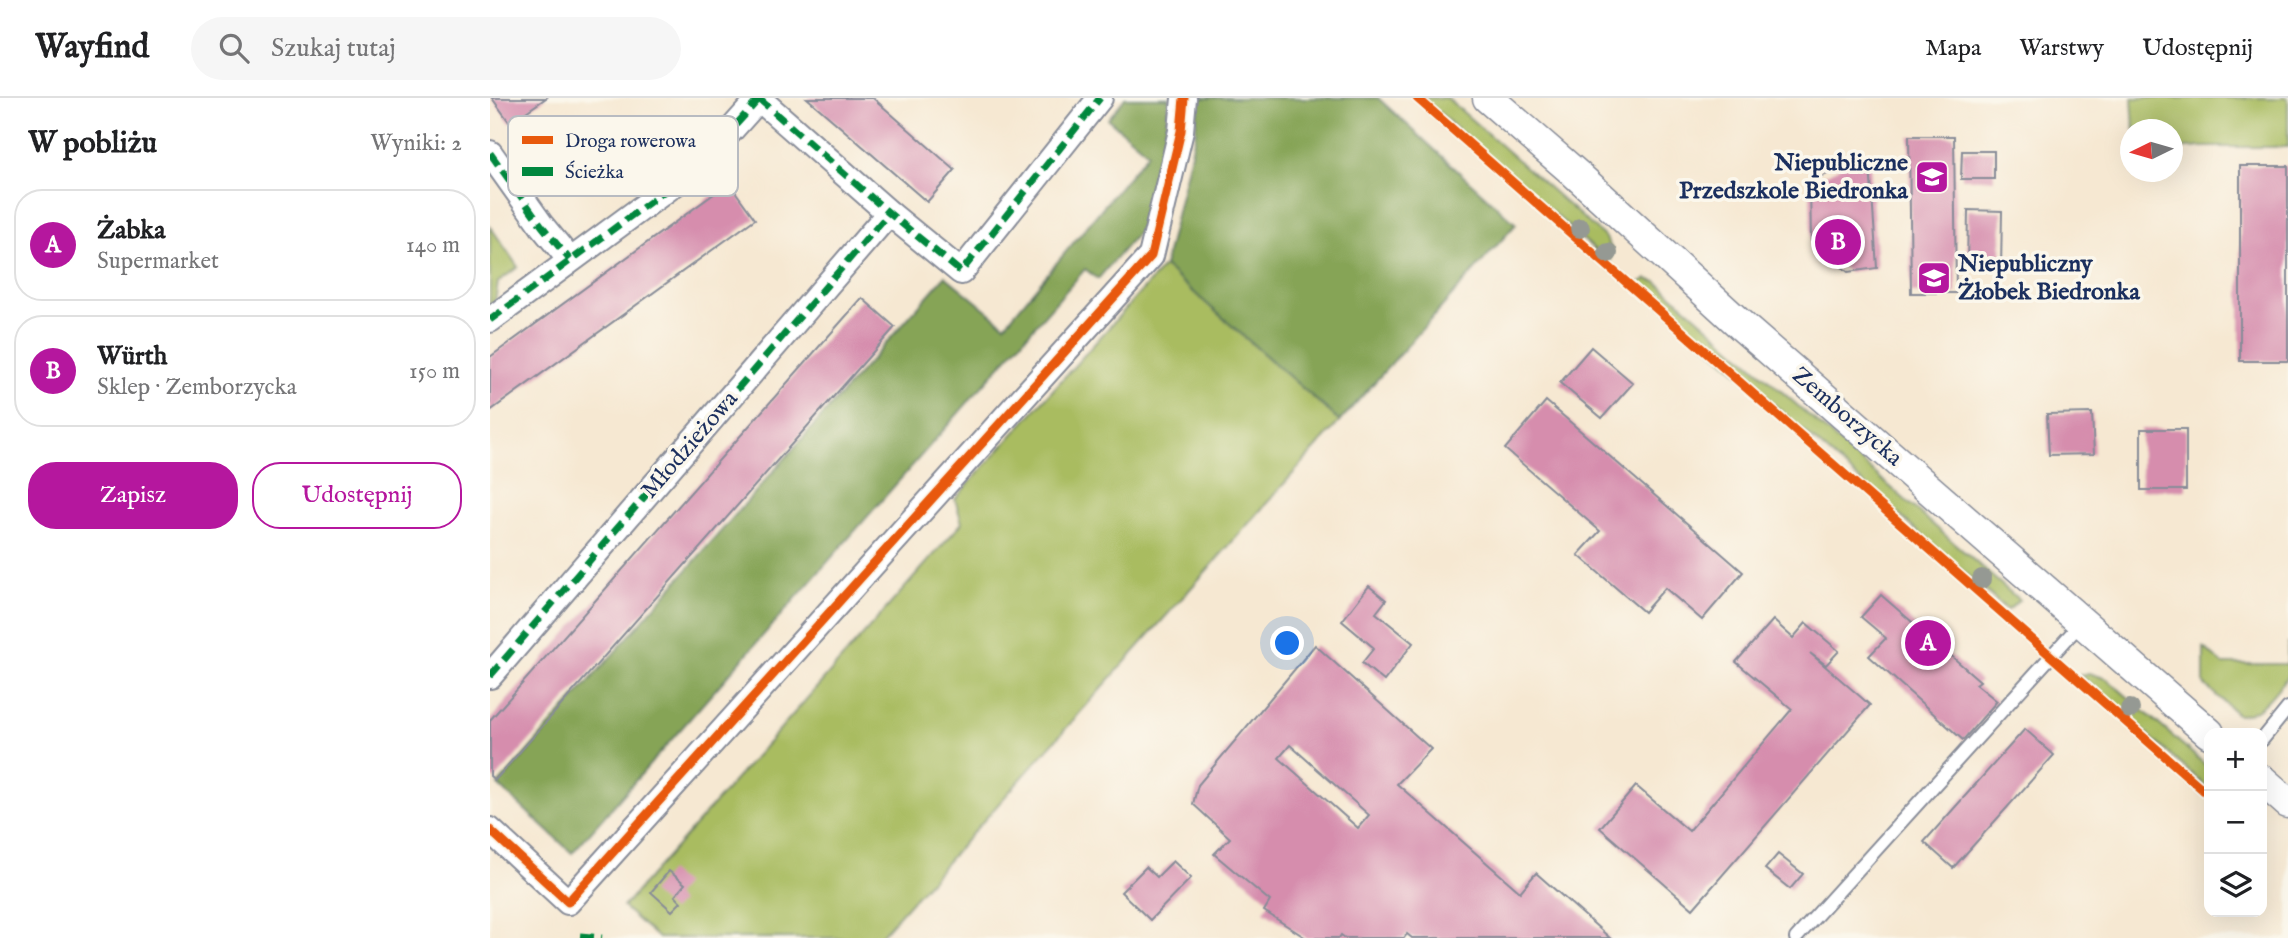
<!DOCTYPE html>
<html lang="pl">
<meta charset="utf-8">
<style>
:root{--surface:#fff;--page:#f6f6f6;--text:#202124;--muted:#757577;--line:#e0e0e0;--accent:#b5179e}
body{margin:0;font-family:"IM FELL English",serif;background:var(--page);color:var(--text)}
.controls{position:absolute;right:21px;bottom:21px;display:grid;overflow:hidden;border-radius:14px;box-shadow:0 7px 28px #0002}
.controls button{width:63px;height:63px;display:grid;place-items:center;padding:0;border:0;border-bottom:2px solid var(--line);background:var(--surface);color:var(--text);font:35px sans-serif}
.compass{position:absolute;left:1630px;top:21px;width:63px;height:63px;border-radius:50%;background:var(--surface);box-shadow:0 7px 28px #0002;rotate:265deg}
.you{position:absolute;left:798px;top:546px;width:24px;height:24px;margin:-18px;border:5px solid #fff;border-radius:50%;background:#1a73e8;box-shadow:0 0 0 10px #1a73e833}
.badge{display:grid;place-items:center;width:46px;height:46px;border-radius:50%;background:var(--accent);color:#fff;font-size:23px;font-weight:700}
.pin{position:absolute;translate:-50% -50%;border:4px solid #fff;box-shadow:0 2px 7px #0006}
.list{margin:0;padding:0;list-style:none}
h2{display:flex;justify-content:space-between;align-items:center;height:91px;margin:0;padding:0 28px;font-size:30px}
h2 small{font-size:23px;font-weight:400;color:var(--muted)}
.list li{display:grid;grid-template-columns:46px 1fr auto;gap:21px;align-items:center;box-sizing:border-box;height:112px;margin:0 14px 14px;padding:0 14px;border:2px solid var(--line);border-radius:28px}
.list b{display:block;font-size:26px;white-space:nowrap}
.list p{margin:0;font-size:23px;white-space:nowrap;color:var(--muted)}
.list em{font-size:23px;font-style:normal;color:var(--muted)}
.actions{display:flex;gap:14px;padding:21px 28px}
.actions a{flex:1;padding:16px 0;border:2px solid var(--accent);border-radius:28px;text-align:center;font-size:24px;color:var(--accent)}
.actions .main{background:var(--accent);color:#fff}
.icon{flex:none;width:38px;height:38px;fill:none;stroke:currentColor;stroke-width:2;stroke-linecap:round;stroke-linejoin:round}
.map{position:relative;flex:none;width:1798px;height:840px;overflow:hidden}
header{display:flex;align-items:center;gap:42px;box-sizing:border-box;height:98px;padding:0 35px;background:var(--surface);border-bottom:2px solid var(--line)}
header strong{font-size:33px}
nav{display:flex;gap:38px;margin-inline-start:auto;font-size:24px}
.search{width:490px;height:63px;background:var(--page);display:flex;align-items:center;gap:18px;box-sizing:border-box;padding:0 24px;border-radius:38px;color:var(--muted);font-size:26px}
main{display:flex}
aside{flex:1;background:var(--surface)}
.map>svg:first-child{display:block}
.green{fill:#a9bc60;stroke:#62765f;stroke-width:2}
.forest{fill:#86a456;stroke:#506a5a;stroke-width:2}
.building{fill:#d68dad;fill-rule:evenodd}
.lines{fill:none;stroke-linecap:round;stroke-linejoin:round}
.service-casing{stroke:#888c98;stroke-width:16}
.minor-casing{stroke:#888c98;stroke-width:28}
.tertiary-casing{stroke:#888c98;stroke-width:33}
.service{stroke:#fff;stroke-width:12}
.minor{stroke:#fff;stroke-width:24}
.tertiary{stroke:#fff;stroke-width:30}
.quiet{stroke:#00873e;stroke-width:7;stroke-dasharray:14 7;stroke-linecap:butt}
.cycleway-casing{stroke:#fbf7ec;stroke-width:13}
.cycleway{stroke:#e8590c;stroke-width:9}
.tree{fill:#959993}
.labels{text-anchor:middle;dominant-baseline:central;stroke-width:7;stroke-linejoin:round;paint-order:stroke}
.poi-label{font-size:24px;font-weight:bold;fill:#1b2f5e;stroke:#fbf7ec;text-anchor:end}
.street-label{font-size:24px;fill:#1b2f5e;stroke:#fbf7ec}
.key{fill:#fbf7ec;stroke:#b8bbc1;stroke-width:2}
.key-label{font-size:19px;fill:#1b2f5e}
</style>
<header>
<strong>Wayfind</strong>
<div class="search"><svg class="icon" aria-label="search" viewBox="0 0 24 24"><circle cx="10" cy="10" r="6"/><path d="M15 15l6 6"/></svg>Szukaj tutaj</div>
<nav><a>Mapa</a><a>Warstwy</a><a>Udostępnij</a></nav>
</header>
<main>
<aside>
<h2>W pobliżu<small>Wyniki: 2</small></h2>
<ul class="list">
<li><span class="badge">A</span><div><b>Żabka</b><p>Supermarket</p></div><em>140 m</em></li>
<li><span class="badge">B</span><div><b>Würth</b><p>Sklep · Zemborzycka</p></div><em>150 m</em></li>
</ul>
<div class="actions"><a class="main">Zapisz</a><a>Udostępnij</a></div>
</aside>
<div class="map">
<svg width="1798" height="840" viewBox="0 0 1798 840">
<rect width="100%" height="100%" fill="#fbf7ec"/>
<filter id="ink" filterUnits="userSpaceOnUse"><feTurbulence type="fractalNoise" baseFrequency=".0143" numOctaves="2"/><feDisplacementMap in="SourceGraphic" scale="14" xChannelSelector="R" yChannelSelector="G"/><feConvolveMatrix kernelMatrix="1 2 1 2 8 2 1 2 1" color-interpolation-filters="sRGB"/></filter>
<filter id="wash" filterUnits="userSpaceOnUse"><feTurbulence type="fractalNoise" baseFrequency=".00686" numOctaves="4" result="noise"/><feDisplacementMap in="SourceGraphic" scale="28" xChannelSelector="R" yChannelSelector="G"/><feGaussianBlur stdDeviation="1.57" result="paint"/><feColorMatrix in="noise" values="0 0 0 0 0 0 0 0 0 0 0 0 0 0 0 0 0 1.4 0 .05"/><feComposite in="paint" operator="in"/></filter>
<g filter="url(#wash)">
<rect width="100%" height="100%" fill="#f6e8d2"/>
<!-- green -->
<g class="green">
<path d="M 932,0 L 957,0 L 1116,140 L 1122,152 L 1120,165 Z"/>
<path d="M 1642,0 L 1798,0 L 1798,49 L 1715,49 L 1683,51 L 1682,32 L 1644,31 Z"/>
<path d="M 0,128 L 28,169 L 8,184 L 5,204 L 0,208 Z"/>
<path d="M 674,168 L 850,323 L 389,840 L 168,840 L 133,809 L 472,425 L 465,401 Z"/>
<path d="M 1156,181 L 1167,184 L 1529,502 L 1520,511 L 1517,512 L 1147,186 Z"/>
<path d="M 1798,545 L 1798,578 C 1785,593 1770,618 1748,617 L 1714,586 L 1714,550 L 1733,566 L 1797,566 Z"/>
<path d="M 1599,575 L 1617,581 L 1719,670 L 1719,691 L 1590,577 Z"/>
</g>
<!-- forest -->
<g class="forest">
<path d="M 635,0 L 679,0 L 675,39 L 650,132 L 608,181 L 595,171 L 82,755 L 8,687 L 455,178 L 515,227 L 658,55 L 618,21 Z"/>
<path d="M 708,0 L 888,0 L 1026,126 L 850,323 L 674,168 L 705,38 Z"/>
</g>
<g id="blocks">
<!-- building -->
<g class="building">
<path d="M 2,0 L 56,0 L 20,25 Z"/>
<path d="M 317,0 L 383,0 L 465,72 L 437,104 Z"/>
<path d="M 1419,38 L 1464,38 L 1466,195 L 1421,195 Z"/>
<path d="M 1472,53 L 1504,53 L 1504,81 L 1471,81 Z"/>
<path d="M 1380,67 L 1387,170 L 1358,174 L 1321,143 L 1320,85 L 1352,68 Z"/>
<rect x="1750" y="68" width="48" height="195"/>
<path d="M 239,85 L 265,121 L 0,313 L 0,259 Z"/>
<path d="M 1478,112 L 1512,113 L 1511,172 L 1477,171 Z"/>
<path d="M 372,200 L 405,229 L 5,682 L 0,678 L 0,622 Z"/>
<path d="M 1101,249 L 1143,285 L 1112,320 L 1070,285 Z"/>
<path d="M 1056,303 L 1253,474 L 1212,522 L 1175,490 L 1154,514 L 1088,457 L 1110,433 L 1015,351 Z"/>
<path d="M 1602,315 L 1604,356 L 1559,357 L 1557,316 Z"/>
<rect x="1651" y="331" width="45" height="61"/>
<path d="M 879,488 L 896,502 L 886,515 L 923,545 L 894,583 L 872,565 L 884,550 L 852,523 Z"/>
<path d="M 1391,497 L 1490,583 L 1486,586 L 1507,603 L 1473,642 L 1379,558 L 1396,540 L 1371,519 Z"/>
<path d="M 1283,522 L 1303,540 L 1316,525 L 1349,553 L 1336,567 L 1320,555 L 1380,607 L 1203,811 L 1110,730 L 1146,688 L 1199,733 L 1302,611 L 1246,564 Z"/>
<path d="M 825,547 L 941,651 L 907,686 L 1030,794 L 1046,775 L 1120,840 L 922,840 L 917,836 L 914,840 L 855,840 L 851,837 L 849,840 L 816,840 L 774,813 L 780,803 L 724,756 L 740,740 L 703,706 L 708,687 ZM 800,647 L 879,717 L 868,730 L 789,660 Z"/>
<path d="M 1535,631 L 1564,657 L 1463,770 L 1434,744 Z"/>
<path d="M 1288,756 L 1313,776 L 1300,791 L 1275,771 Z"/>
<path d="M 683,763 L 701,780 L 660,822 L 631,794 L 656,769 L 667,779 Z"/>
<path d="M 179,773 L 195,786 L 185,798 L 191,804 L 182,813 L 161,794 Z"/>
</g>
</g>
</g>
<g filter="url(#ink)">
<use href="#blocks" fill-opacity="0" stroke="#888c98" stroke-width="2"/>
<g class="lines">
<!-- service casing -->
<g class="service-casing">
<g id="service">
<path d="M 1772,642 L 1798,610"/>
<path d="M 1306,840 L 1592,524"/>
</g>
</g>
<!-- minor casing -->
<g class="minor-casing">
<g id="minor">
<path d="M 268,0 L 399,115 L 471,174 L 610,0"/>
<path d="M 0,55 L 52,128 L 80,162"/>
<path d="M 0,222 L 210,67 L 269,1"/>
<path d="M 0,578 L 399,115"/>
<path d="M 0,732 L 78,804 L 661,158 L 691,33 L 694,0"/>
</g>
</g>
<!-- tertiary casing -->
<g class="tertiary-casing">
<g id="tertiary">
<path d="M 998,0 L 1086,76 L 1253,229 L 1719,635"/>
<path d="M 1772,682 L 1798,705"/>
</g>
</g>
<!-- service -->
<use href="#service" class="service"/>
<!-- minor -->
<use href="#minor" class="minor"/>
<!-- tertiary -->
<use href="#tertiary" class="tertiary"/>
<!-- quiet -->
<g class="quiet">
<path d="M 268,0 L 399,115 L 471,174 L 610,0"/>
<path d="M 0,55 L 52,128 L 80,162"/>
<path d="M 0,222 L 210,67 L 269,1"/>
<path d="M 0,578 L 399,115"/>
<path d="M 90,838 L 112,840"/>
</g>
<!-- cycleway casing -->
<g class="cycleway-casing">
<g id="cycleway">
<path d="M 927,0 L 1719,697"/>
<path d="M 0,732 L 78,804 L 661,158 L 691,33 L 694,0"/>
</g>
</g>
<!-- cycleway -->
<use href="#cycleway" class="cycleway"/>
</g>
<!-- trees -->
<g class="tree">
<circle cx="1090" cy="130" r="10"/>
<circle cx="1118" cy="155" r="10"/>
<circle cx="1492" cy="481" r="10"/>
<circle cx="1640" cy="611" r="10"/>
</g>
</g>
<!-- icons -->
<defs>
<g id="school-square" transform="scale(1.75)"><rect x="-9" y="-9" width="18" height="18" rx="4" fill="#b5179e" stroke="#fbf7ec"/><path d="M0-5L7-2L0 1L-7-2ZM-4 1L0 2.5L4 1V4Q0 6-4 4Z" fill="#fff"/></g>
</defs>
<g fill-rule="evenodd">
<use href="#school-square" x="1442" y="79"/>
<use href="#school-square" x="1444" y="180"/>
</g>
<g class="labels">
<!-- poi labels -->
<g class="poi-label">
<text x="1418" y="65">Niepubliczne<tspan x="1418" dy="28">Przedszkole Biedronka</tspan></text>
<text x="1468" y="166" text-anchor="start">Niepubliczny<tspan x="1468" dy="28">Żłobek Biedronka</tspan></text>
</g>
<!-- street labels -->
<g class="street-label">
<text transform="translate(1357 319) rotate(41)">Zemborzycka</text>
<text transform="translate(200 347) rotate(-49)">Młodzieżowa</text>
</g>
</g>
<!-- legend -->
<rect x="18" y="18" width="230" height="80" rx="10" class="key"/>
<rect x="32" y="38" width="31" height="8" fill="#e8590c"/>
<rect x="32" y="69" width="31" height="9" fill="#00873e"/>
<g class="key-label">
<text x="75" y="49">Droga rowerowa</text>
<text x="75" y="80">Ścieżka</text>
</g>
</svg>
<div class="controls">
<button>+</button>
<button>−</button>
<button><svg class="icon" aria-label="layers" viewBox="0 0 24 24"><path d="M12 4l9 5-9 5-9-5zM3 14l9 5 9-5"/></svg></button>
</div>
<svg class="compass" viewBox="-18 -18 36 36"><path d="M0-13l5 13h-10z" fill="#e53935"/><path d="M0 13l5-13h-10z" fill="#757577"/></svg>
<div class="you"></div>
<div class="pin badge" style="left:1438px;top:545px">A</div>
<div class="pin badge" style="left:1348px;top:144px">B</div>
</div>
</main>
